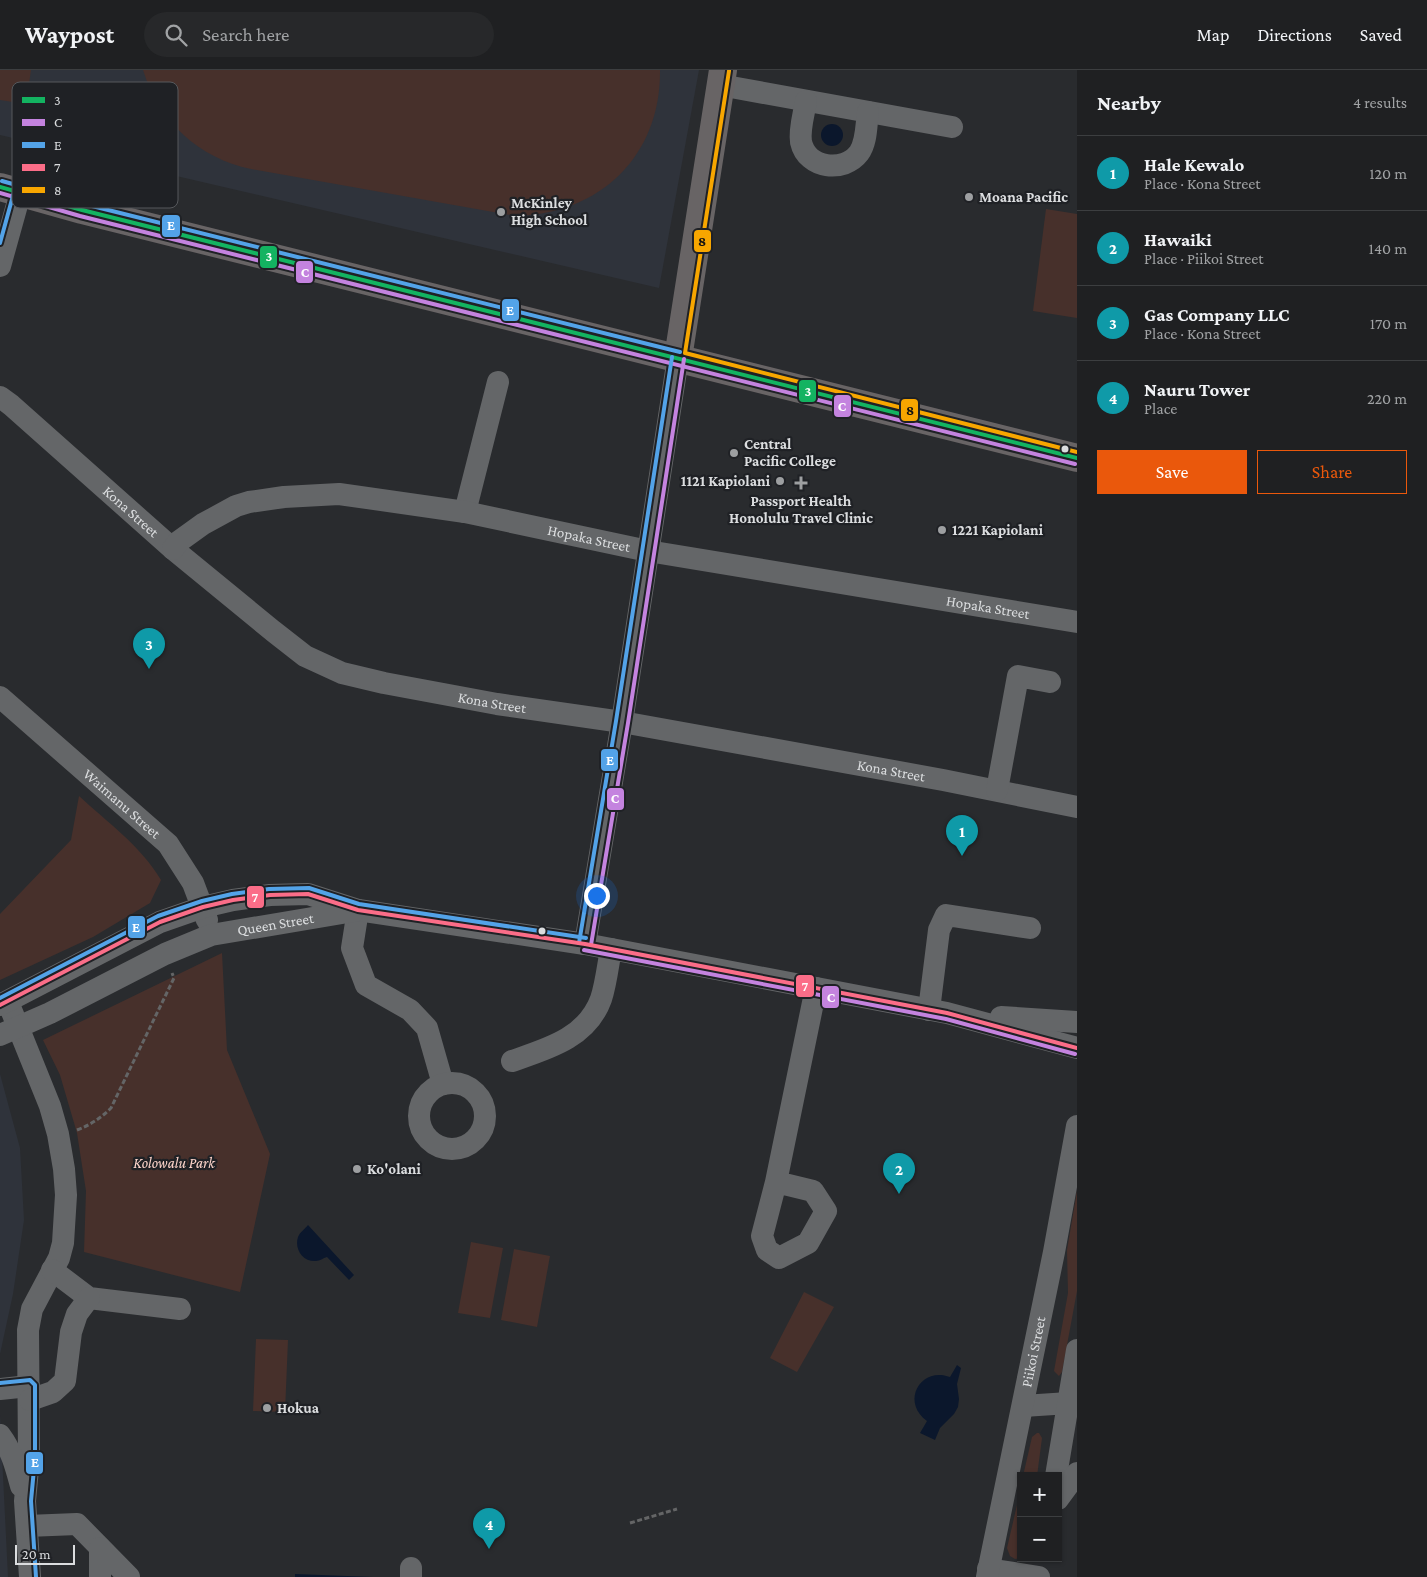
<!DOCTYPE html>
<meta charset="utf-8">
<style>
:root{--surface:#1f2022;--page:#27282a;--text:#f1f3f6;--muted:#a1a3a5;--line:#3c3e40;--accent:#ea580c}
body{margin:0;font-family:"Crimson Pro",serif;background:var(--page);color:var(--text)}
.controls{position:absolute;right:15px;bottom:15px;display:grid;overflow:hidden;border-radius:0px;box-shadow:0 1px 4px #0004}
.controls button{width:45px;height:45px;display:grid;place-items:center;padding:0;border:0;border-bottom:1px solid var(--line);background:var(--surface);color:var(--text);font:25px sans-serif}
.scale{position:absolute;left:15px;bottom:12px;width:60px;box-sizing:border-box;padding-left:5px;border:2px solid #dbdddf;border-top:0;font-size:14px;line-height:18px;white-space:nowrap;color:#dbdddf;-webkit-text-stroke:4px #1f2125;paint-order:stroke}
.you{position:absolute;left:596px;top:825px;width:18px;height:18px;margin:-12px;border:4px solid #fff;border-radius:50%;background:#1a73e8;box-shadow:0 0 0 8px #1a73e833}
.badge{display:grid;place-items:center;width:32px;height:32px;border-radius:50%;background:var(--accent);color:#fff;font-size:16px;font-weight:700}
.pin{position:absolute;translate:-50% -41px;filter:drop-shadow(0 1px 2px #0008)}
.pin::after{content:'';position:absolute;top:26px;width:18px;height:15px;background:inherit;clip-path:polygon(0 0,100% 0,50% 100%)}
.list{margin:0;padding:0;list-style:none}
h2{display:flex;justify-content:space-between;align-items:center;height:65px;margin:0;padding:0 20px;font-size:21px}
h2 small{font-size:16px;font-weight:400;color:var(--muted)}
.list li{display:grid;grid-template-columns:32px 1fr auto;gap:15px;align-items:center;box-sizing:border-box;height:75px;padding:0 20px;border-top:1px solid var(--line)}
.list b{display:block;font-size:19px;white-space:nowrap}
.list p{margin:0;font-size:16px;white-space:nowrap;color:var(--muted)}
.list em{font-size:16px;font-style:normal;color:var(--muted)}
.actions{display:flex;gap:10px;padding:15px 20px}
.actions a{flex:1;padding:11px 0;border:1px solid var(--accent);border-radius:0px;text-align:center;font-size:18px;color:var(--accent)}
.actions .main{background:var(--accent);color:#fff}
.icon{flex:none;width:28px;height:28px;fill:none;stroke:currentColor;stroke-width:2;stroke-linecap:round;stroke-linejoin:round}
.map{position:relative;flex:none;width:1077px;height:1507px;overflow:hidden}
header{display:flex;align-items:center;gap:30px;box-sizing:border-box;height:70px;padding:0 25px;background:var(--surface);border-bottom:1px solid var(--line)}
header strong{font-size:24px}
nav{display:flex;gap:28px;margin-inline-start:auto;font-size:18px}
.search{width:350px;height:45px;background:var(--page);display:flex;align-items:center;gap:12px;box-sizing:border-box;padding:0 18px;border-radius:28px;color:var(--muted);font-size:19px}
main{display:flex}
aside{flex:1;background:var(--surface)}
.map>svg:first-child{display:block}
.built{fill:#2f333b}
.green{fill:#47302b}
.water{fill:#0b172c}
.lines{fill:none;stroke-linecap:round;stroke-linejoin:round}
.path{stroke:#646566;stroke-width:3;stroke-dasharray:5 2.5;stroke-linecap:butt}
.minor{stroke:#646668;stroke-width:22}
.major{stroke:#686465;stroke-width:28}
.bus-1-casing{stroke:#1f2125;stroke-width:8}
.bus-2-casing{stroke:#1f2125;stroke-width:8}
.bus-3-casing{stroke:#1f2125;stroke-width:8}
.bus-4-casing{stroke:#1f2125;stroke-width:8}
.bus-5-casing{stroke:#1f2125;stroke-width:8}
.bus-1{stroke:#13b361;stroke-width:4}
.bus-2{stroke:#c483df;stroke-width:4}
.bus-3{stroke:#53a3e8;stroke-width:4}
.bus-4{stroke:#fb6d88;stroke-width:4}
.bus-5{stroke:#f7a600;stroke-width:4}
.poi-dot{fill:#9d9fa1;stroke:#1f2125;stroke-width:2}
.bus-dot{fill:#dbdddf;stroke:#1f2125;stroke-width:2}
.labels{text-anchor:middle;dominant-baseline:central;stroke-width:4.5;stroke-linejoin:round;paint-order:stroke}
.poi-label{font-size:15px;font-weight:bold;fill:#dbdddf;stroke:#1f2125;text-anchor:start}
.street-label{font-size:15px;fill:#dbdddf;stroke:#1f2125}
.park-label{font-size:15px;font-style:italic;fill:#fed5cb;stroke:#1f2125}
.key{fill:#1f2125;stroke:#57595d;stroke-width:1}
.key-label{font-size:14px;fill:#dbdddf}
.line-badge{stroke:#1f2125;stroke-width:2}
.badge-label{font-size:14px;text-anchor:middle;font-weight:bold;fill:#fff}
.pale-badge-label{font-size:14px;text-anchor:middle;font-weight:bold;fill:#111}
</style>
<header>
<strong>Waypost</strong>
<div class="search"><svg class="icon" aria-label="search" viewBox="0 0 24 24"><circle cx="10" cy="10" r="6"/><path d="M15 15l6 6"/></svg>Search here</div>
<nav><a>Map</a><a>Directions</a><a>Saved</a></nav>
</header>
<main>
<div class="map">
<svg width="1077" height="1507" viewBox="0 0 1077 1507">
<rect width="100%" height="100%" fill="#292b2e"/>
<!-- built -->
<g class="built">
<path d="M 0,0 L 699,0 L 659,218 L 0,65 Z"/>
<path d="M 0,1004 L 20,1078 L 24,1150 L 13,1224 L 0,1284 Z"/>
<path d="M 0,1345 L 8,1507 L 0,1507 Z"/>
</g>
<!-- green -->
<g class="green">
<path d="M 0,0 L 31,0 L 26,34 L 0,30 Z"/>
<path d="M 143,0 L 660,0 C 661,85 601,144 516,146 L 251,99 C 198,88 159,51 143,0 Z"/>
<path d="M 1046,139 L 1077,144 L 1077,248 L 1033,241 Z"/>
<path d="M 79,726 C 107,752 141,776 161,810 L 150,833 L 93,867 L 0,910 L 0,844 L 71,770 Z"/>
<path d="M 222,883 L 227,980 L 270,1084 L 240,1222 L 84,1182 L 86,1121 L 77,1063 L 60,1005 L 43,970 Z"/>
<path d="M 1077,1121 L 1077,1221 L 1062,1302 L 1059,1306 L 1054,1301 L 1068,1223 L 1067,1180 Z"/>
<path d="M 471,1172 L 503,1178 L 490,1248 L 458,1243 Z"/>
<path d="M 514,1179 L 550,1186 L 537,1257 L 501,1250 Z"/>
<path d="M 804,1222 L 834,1237 L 797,1302 L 770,1288 Z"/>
<path d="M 256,1269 L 288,1270 L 285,1342 L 253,1341 Z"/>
<path d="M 1037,1363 L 1039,1363 L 1042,1368 L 1037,1406 L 1023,1406 L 1032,1367 Z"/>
<path d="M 1021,1418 L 1021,1488 L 1022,1488 L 1015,1489 L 1010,1486 L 1007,1478 Z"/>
</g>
<!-- water -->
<g class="water">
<circle cx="832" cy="65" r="11"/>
<path d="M 308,1155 L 354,1205 L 349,1210 L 327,1187 C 323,1188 320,1191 316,1191 C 303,1192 294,1179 298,1167 C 300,1162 305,1159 308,1155 Z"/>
<path d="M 957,1295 L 961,1298 L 957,1314 L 959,1329 L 958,1337 L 954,1344 L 940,1358 L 935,1370 L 920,1363 L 927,1351 C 900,1331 921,1296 950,1307 Z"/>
<path d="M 295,1504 L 373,1507 L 295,1507 Z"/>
</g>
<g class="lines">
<!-- path -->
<g class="path">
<path d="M 77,1060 C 90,1055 101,1048 111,1038 L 174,908 L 172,903"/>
<path d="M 630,1453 L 677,1439"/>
</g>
<!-- minor -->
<g class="minor">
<path d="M 720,15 L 952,57"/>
<path d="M 806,31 C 804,44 799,59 801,72 C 807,99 844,103 859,83 C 867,72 866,55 868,42"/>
<path d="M 0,196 L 20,124"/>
<path id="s1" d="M 0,327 L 11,335 L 173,479 L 273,561 L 305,586 L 342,603 L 384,613 L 497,634 L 622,652 L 943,710 L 1077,737"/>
<path d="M 465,442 L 498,312"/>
<path id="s2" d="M 173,479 L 178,472 L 203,454 L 236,436 L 249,432 L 284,427 L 339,424 L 465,442 L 648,481 L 1077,552"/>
<path id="s3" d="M 0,627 L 168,774 L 193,813 L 207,850"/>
<path d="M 997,720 L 1018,606 L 1050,612"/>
<path d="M 358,840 L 352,878 L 366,915 L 410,940 L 427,958 L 443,1014"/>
<path d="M 585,874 L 622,652 L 678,288"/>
<path d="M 8,932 L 50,1036 L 58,1064 L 64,1099 L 66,1125 L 63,1173 L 59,1188 L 32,1239 L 28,1260 L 29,1388 L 25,1431 L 30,1507"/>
<path d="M 0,935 L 160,852 L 203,837 L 233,830 L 270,825 L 308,824 L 358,840 L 585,874 L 947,943 L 1077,978"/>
<path d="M 929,940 L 939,860 L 946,845 L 1030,858"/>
<path d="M 1001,947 L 1077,952"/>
<path id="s4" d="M 0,965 L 50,943 L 165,884 L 211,865 L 354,841"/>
<path d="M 512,991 C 547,979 587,968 601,929 C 606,914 608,895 611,879"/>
<circle cx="452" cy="1046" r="33"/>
<path d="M 776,1112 L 813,1121 L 826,1141 L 808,1173 L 779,1188 L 767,1180 L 762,1166 L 776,1112 L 816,918"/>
<path d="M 52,1200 L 89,1228 L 180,1239"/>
<path d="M 0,1319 L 29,1316"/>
<path d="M 30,1330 L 53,1322 L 65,1311 L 71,1262 L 77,1244 L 89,1228"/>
<path d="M 1023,1336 L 1069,1333"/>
<path d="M 0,1365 C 12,1381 16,1397 21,1416"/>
<path d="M 1056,1406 L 1077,1280"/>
<path d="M 1058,1429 L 1077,1403"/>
<path d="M 27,1456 L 77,1454 L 129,1507"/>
<path d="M 100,1478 L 100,1507"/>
<path d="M 988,1499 L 1039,1507"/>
<path d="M 411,1507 L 411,1498"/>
<path id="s5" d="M 987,1507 L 1054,1182 L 1077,1056"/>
</g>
<!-- major -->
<g class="major">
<path d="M 0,117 L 82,140 L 1077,388"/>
<path d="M 678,288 L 723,0"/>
</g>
<!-- bus-1 casing -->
<g class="bus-1-casing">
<path id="bus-1" d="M 0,117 L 82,140 L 1077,388"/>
</g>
<!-- bus-2 casing -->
<g class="bus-2-casing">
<g id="bus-2">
<path d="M 0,123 L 80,146 L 1075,394"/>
<path d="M 591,875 L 628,653 L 684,289"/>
<path d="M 584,880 L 946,949 L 1075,984"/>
</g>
</g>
<!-- bus-3 casing -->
<g class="bus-3-casing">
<g id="bus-3">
<path d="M 2,111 L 84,134 L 680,282"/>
<path d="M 0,173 L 14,122"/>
<path d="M 579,873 L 616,651 L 672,287"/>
<path d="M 0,928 L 158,846 L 202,831 L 232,824 L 269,819 L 309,818 L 359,834 L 586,868"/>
<path d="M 0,1313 L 30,1310 L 35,1315 L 35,1388 L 31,1431 L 36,1507"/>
</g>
</g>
<!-- bus-4 casing -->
<g class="bus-4-casing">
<path id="bus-4" d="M 0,935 L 160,852 L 203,837 L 233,830 L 270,825 L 308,824 L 358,840 L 585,874 L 947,943 L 1077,978"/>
</g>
<!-- bus-5 casing -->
<g class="bus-5-casing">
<path id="bus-5" d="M 729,1 L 685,283 L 1077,382"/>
</g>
<!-- bus-1 -->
<use href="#bus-1" class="bus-1"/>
<!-- bus-2 -->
<use href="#bus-2" class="bus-2"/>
<!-- bus-3 -->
<use href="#bus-3" class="bus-3"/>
<!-- bus-4 -->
<use href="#bus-4" class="bus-4"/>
<!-- bus-5 -->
<use href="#bus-5" class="bus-5"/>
</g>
<!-- markers -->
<g class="poi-dot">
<circle cx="969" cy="127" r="5"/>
<circle cx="501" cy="142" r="5"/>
<circle cx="734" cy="383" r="5"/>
<circle cx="780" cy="411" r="5"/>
<path d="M798.5 405.5h5v5h5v5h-5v5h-5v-5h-5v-5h5z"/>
<circle cx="942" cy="460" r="5"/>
<circle cx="357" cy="1099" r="5"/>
<circle cx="267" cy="1338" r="5"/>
</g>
<g class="bus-dot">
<circle cx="1065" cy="379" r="4.5"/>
<circle cx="542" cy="861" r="4.5"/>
</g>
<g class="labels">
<!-- poi labels -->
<g class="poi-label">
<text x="979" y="127">Moana Pacific</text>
<text x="511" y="133">McKinley<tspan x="511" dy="17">High School</tspan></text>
<text x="744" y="374">Central<tspan x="744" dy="17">Pacific College</tspan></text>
<text x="770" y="411" text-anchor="end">1121 Kapiolani</text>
<text x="801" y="431" text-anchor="middle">Passport Health<tspan x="801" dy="17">Honolulu Travel Clinic</tspan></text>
<text x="952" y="460">1221 Kapiolani</text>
<text x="367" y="1099">Ko'olani</text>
<text x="277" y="1338">Hokua</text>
</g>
<!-- street labels -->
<g class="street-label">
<text stroke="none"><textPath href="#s1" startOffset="174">Kona Street</textPath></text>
<text stroke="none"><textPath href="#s2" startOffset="435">Hopaka Street</textPath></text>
<text stroke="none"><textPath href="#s2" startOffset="840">Hopaka Street</textPath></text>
<text stroke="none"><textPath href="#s1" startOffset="594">Kona Street</textPath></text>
<text stroke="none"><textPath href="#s1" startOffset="999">Kona Street</textPath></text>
<text stroke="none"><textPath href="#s3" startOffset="162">Waimanu Street</textPath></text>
<text stroke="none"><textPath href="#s4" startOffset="299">Queen Street</textPath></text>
<text stroke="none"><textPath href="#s5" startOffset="230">Piikoi Street</textPath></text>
</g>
<!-- park labels -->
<g class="park-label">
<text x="174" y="1093">Kolowalu Park</text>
</g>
</g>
<!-- legend -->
<rect x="12" y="12" width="166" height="126" rx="8" class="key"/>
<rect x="22" y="27" width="23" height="6" fill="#13b361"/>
<rect x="22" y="49" width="23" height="7" fill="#c483df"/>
<rect x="22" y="72" width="23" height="6" fill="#53a3e8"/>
<rect x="22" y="94" width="23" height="7" fill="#fb6d88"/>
<rect x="22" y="117" width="23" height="6" fill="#f7a600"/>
<g class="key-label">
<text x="54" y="35">3</text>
<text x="54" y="57">C</text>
<text x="54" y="80">E</text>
<text x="54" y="102">7</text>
<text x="54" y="125">8</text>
</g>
<g class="line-badge">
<rect x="161" y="144" width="20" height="24" rx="5" fill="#53a3e8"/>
<rect x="693" y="159" width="19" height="24" rx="5" fill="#f7a600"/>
<rect x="259" y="175" width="19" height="24" rx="5" fill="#13b361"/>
<rect x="295" y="190" width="19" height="24" rx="5" fill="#c483df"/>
<rect x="501" y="228" width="19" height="24" rx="5" fill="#53a3e8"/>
<rect x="798" y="309" width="19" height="24" rx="5" fill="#13b361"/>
<rect x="833" y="324" width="19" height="24" rx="5" fill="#c483df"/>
<rect x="900" y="328" width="19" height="24" rx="5" fill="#f7a600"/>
<rect x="600" y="678" width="19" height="24" rx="5" fill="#53a3e8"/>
<rect x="606" y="717" width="19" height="24" rx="5" fill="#c483df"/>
<rect x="246" y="815" width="19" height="24" rx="5" fill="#fb6d88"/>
<rect x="127" y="845" width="19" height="24" rx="5" fill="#53a3e8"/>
<rect x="795" y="904" width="20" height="24" rx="5" fill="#fb6d88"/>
<rect x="821" y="915" width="19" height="24" rx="5" fill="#c483df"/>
<rect x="25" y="1381" width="19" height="24" rx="5" fill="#53a3e8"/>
</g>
<g class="badge-label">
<text x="171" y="160">E</text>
<text x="269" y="191">3</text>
<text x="305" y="207">C</text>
<text x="510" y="245">E</text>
<text x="808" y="326">3</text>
<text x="842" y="341">C</text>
<text x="610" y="695">E</text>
<text x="615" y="733">C</text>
<text x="255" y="832">7</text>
<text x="136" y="862">E</text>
<text x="805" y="921">7</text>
<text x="831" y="932">C</text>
<text x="35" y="1397">E</text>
</g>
<g class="pale-badge-label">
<text x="702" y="176">8</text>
<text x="910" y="345">8</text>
</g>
</svg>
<div class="controls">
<button>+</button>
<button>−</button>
</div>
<div class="scale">20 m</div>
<div class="you"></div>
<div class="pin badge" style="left:962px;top:786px;background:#0f9aa8">1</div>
<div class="pin badge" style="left:899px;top:1124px;background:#0f9aa8">2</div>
<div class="pin badge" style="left:149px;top:599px;background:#0f9aa8">3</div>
<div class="pin badge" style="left:489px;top:1479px;background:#0f9aa8">4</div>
</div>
<aside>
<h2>Nearby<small>4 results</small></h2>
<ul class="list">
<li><span class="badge" style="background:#0f9aa8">1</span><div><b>Hale Kewalo</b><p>Place · Kona Street</p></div><em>120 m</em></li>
<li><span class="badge" style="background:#0f9aa8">2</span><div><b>Hawaiki</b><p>Place · Piikoi Street</p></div><em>140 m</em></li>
<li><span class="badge" style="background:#0f9aa8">3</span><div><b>Gas Company LLC</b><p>Place · Kona Street</p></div><em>170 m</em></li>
<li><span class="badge" style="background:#0f9aa8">4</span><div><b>Nauru Tower</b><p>Place</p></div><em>220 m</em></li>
</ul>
<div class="actions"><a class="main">Save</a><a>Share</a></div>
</aside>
</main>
